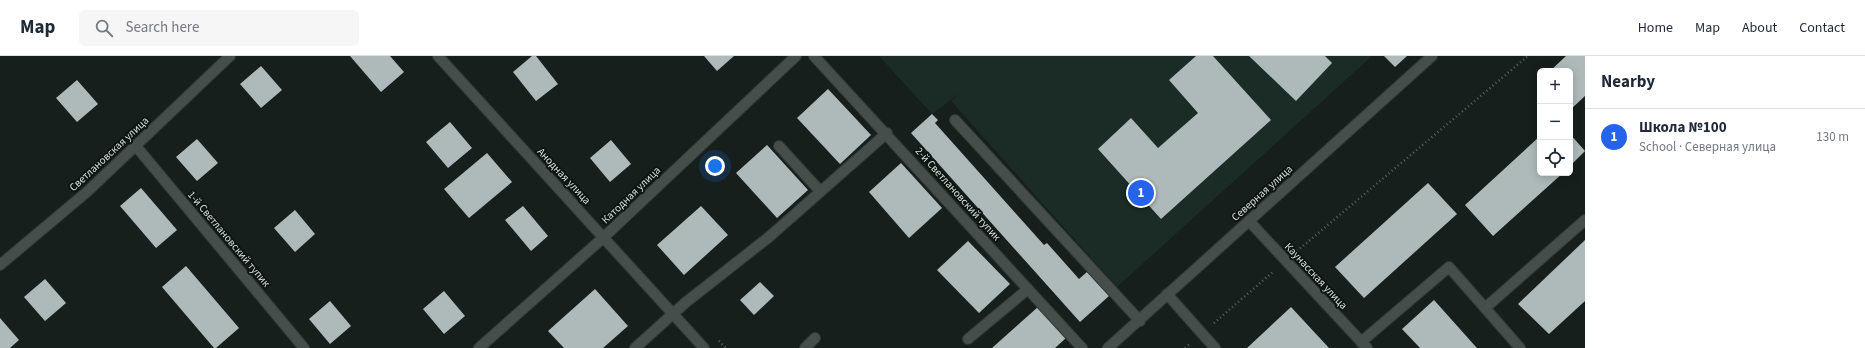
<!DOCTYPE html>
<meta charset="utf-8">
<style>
:root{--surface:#fff;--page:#f6f6f7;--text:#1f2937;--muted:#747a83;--line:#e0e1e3;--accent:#2563eb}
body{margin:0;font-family:"Source Sans 3",sans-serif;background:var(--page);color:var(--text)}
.controls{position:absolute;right:12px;top:12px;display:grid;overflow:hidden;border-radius:6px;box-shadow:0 2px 10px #0003}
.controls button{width:36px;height:36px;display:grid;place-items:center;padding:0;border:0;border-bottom:1px solid var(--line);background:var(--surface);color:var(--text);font:20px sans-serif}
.you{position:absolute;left:715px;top:110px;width:14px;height:14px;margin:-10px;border:3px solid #fff;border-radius:50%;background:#1a73e8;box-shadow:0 0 0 6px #1a73e833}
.badge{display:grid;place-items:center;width:26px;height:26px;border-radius:50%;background:var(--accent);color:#fff;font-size:13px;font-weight:700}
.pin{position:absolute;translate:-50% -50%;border:2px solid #fff;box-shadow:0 1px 4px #0006}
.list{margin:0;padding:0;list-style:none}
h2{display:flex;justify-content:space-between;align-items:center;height:52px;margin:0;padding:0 16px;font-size:17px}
h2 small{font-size:13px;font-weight:400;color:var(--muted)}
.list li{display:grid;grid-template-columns:26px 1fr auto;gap:12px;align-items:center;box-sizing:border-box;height:56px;padding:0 16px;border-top:1px solid var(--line)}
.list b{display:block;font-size:15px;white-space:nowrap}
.list p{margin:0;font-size:13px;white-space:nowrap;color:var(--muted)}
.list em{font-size:13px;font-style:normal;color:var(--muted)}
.icon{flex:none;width:22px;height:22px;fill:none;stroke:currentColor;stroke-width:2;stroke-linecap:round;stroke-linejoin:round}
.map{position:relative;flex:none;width:1585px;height:292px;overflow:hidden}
header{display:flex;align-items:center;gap:24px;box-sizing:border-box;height:56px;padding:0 20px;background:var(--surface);border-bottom:1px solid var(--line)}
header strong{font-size:19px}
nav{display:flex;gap:22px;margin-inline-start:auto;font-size:14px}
.search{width:280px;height:36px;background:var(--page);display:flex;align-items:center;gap:10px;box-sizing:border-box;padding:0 14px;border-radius:6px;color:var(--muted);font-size:15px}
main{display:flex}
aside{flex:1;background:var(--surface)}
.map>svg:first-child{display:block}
.built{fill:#1b2b26}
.building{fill:#aebaba}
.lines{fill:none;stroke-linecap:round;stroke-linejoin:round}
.minor-casing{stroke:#323836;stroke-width:12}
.path{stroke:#59605e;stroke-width:2.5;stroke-dasharray:1 3;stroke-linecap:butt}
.minor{stroke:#454e4b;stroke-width:10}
.labels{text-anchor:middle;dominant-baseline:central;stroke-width:4;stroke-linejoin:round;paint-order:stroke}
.street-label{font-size:11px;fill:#dadfdd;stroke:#0e1613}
</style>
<header>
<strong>Map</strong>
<div class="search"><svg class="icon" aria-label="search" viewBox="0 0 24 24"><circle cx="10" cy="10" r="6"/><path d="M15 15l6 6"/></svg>Search here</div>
<nav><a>Home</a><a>Map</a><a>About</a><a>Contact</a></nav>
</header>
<main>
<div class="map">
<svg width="1585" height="292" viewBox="0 0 1585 292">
<rect width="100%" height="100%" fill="#171f1c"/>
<!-- built -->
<path class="built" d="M 879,0 L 1370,0 L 1371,1 L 1117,231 L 951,45 L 960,37 L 932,58 Z"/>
<!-- building -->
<g class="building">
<path d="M 350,0 L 390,0 L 404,16 L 381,36 Z"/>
<path d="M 532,0 L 536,0 L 558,28 L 536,45 L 513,16 Z"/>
<path d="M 704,0 L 734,0 L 717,15 Z"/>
<path d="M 1196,0 L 1213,0 L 1271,64 L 1161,163 L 1098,93 L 1131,62 L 1158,92 L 1198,57 L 1169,24 Z"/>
<path d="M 1249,0 L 1325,0 L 1332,7 L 1296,45 Z"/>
<path d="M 1384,0 L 1407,0 L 1395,11 Z"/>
<path d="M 1566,0 L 1585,0 L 1585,40 L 1570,54 L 1570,15 L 1550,15 Z"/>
<path d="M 261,10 L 282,34 L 261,52 L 240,28 Z"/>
<path d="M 77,24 L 98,48 L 77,66 L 56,42 Z"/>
<path d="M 828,33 L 871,79 L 840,108 L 797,62 Z"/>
<path d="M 932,58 L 938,64 L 935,67 L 1044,189 L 1047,187 L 1079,223 L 1087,216 L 1109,240 L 1080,266 L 911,77 Z"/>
<path d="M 450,66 L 472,92 L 448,112 L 426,86 Z"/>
<path d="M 1570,78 L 1585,95 L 1570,110 Z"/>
<path d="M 1540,80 L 1540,117 L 1563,117 L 1493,180 L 1465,149 Z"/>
<path d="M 197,83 L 218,107 L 197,125 L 176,101 Z"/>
<path d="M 611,84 L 631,108 L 610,126 L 590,102 Z"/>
<path d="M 767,89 L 808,134 L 777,162 L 736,117 Z"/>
<path d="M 487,97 L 512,126 L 469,162 L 444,133 Z"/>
<path d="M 901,107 L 942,152 L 909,182 L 869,136 Z"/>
<path d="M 1428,127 L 1457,158 L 1364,242 L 1335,211 Z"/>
<path d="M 141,132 L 177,174 L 156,192 L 120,150 Z"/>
<path d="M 523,150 L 548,180 L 531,195 L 505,164 Z"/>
<path d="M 701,150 L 728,179 L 684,219 L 657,189 Z"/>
<path d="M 295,154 L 315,178 L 295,196 L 274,172 Z"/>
<path d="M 1585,184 L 1585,245 L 1549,278 L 1518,248 Z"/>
<path d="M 968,185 L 1010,228 L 979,257 L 937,214 Z"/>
<path d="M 186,210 L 239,272 L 216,292 L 214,292 L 162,231 Z"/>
<path d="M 45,223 L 66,247 L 45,265 L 24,241 Z"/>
<path d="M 760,226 L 774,240 L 754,259 L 740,244 Z"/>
<path d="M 595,233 L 628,270 L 603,292 L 564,292 L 548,275 Z"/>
<path d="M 444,235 L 465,260 L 444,278 L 423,253 Z"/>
<path d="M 1434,244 L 1476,291 L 1477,292 L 1420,292 L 1402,273 Z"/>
<path d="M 330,245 L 351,270 L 330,288 L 309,263 Z"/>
<path d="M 1038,251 L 1066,282 L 1055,292 L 992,292 Z"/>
<path d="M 1291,251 L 1329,292 L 1247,292 Z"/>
<path d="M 0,262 L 19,284 L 10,292 L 0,292 Z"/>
</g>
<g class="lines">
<!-- minor casing -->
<g class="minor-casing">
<g id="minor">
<path d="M 438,0 L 704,292"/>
<path d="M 814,0 L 1082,292"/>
<path d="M 955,64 L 1140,265"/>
<path d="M 135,89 L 304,292"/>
<path d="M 779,90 L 820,135"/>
<path d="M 1249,165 L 1367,292"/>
<path d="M 0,209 L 88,135 L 230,0"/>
<path d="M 1167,238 L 1215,292"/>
<path d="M 1485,252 L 1520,292"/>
<path d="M 968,283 L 1028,233"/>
<path d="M 1361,286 L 1449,211 L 1485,252 L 1585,164"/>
<path d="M 479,292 L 604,181 L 796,0"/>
<path d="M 635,292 L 685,247 L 769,181 L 887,77"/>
<path d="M 805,292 L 815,282"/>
<path d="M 1108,292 L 1432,0"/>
</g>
</g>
<!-- path -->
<g class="path">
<path d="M 1297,195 L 1528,0"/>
<path d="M 1214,267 L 1274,215"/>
<path d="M 719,285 L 726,292"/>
<path d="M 1185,292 L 1191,287"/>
</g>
<!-- minor -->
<use href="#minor" class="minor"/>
</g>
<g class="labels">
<!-- street labels -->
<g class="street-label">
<text transform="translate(109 98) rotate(-43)">Светлановская улица</text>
<text transform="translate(564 120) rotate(47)">Анодная улица</text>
<text transform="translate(1262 137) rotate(-42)">Северная улица</text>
<text transform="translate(958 138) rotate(48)">2-й Светлановский тупик</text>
<text transform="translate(631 139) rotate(-44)">Катодная улица</text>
<text transform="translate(229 183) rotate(50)">1-й Светлановский тупик</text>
<text transform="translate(1316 220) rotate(47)">Каунасская улица</text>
</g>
</g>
</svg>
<div class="controls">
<button>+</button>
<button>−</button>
<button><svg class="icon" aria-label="locate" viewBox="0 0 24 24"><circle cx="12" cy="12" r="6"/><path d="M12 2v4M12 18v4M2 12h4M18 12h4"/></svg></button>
</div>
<div class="you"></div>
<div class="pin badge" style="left:1141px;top:137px">1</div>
</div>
<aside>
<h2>Nearby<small></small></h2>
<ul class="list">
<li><span class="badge">1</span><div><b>Школа №100</b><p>School · Северная улица</p></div><em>130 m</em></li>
</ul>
</aside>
</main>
